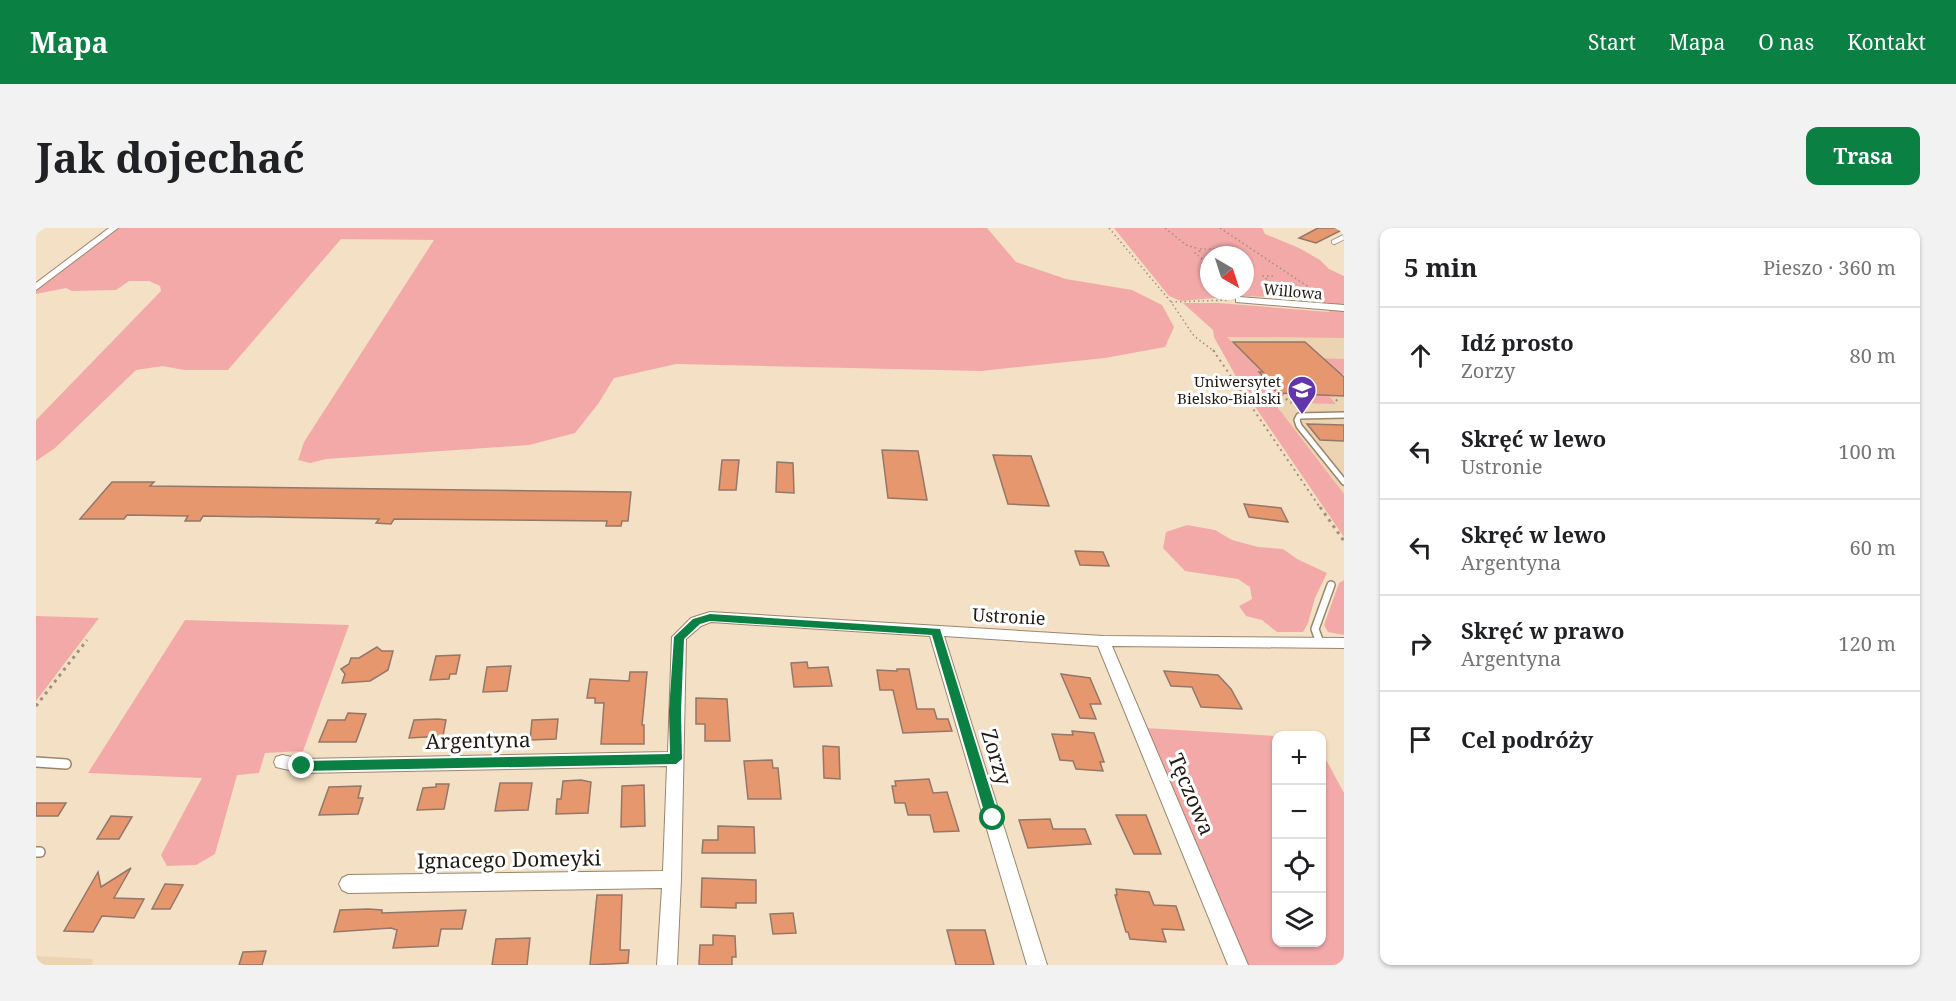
<!DOCTYPE html>
<html lang="pl">
<meta charset="utf-8">
<style>
:root{--surface:#fff;--page:#f2f2f2;--text:#202124;--muted:#757577;--line:#e0e0e0;--accent:#0b8043}
body{margin:0;font-family:"Noto Serif",serif;background:var(--page);color:var(--text)}
.controls{position:absolute;right:18px;bottom:18px;display:grid;overflow:hidden;border-radius:12px;box-shadow:0 2px 4px #0004}
.controls button{width:54px;height:54px;display:grid;place-items:center;padding:0;border:0;border-bottom:2px solid var(--line);background:var(--surface);color:var(--text);font:30px sans-serif}
.compass{position:absolute;left:1164px;top:18px;width:54px;height:54px;border-radius:50%;background:var(--surface);box-shadow:0 2px 4px #0004;rotate:141deg}
.stop{position:absolute;width:18px;height:18px;margin:-14px;border:4px solid #0b8043;border-radius:50%;background:#fff}
.stop.end{background:#0b8043;border-color:#fff;box-shadow:0 2px 6px #0008}
.list{margin:0;padding:0;list-style:none}
h2{display:flex;justify-content:space-between;align-items:center;height:78px;margin:0;padding:0 24px;font-size:26px}
h2 small{font-size:20px;font-weight:400;color:var(--muted)}
.list li{display:grid;grid-template-columns:39px 1fr auto;gap:18px;align-items:center;box-sizing:border-box;height:96px;padding:0 24px;border-top:2px solid var(--line)}
.list b{display:block;font-size:22px;white-space:nowrap}
.list p{margin:0;font-size:20px;white-space:nowrap;color:var(--muted)}
.list em{font-size:20px;font-style:normal;color:var(--muted)}
.icon{flex:none;width:33px;height:33px;fill:none;stroke:currentColor;stroke-width:2;stroke-linecap:round;stroke-linejoin:round}
.map{position:relative;flex:none;width:1308px;height:737px;overflow:hidden;border-radius:12px}
header{display:flex;align-items:center;gap:36px;box-sizing:border-box;height:84px;padding:0 30px;background:var(--accent);color:#fff}
header strong{font-size:28px}
nav{display:flex;gap:33px;margin-inline-start:auto;font-size:21px}
.intro{display:flex;align-items:center;justify-content:space-between;box-sizing:border-box;height:144px;padding:0 36px}
h1{margin:0;font-size:42px}
.button{padding:15px 27px;border-radius:12px;background:var(--accent);color:#fff;font-size:21px;font-weight:700}
main{display:flex;gap:36px;padding:0 36px}
aside{flex:1;background:var(--surface);border-radius:12px;box-shadow:0 2px 4px #0004}
.map>svg:first-child{display:block}
.built{fill:#ecd3b2}
.green{fill:#f4a9a9;fill-rule:evenodd}
.building{fill:#e6976e;stroke:#947769;stroke-width:1.5}
.lines{fill:none;stroke-linecap:round;stroke-linejoin:round}
.service-far3-casing{stroke:#99876d;stroke-width:6}
.service-far2-casing{stroke:#99876d;stroke-width:8}
.service-far1-casing{stroke:#99876d;stroke-width:10}
.service-casing{stroke:#99876d;stroke-width:12}
.minor-casing{stroke:#99876d;stroke-width:2}
.path-far2{stroke:#a1917c;stroke-width:1.5;stroke-dasharray:1.5 3;stroke-linecap:butt}
.path-far1{stroke:#a1917c;stroke-width:2;stroke-dasharray:2 4;stroke-linecap:butt}
.path{stroke:#a1917c;stroke-width:3;stroke-dasharray:3 4.5;stroke-linecap:butt}
.service-far3{stroke:#fff;stroke-width:4.5}
.service-far2{stroke:#fff;stroke-width:5}
.service-far1{stroke:#fff;stroke-width:7}
.service{stroke:#fff;stroke-width:9}
.minor{fill:#fff;fill-rule:evenodd}
.route{fill:#0b8043}
.labels{text-anchor:middle;dominant-baseline:central;stroke-width:6;stroke-linejoin:round;paint-order:stroke}
.far-street-label{font-size:15px;fill:#221a10;stroke:#fff}
.far-poi-label{font-size:15px;fill:#221a10;stroke:#fff;text-anchor:end}
.street-label{font-size:18px;fill:#221a10;stroke:#fff}
.near-street-label{font-size:21px;fill:#221a10;stroke:#fff}
</style>
<header>
<strong>Mapa</strong>
<nav><a>Start</a><a>Mapa</a><a>O nas</a><a>Kontakt</a></nav>
</header>
<div class="intro"><h1>Jak dojechać</h1><a class="button">Trasa</a></div>
<main>
<div class="map">
<svg width="1308" height="737" viewBox="0 0 1308 737">
<rect width="100%" height="100%" fill="#f4e0c4"/>
<!-- built -->
<g class="built">
<path d="M 1178,109 L 1308,110 L 1308,309 L 1207,161 Z"/>
<path d="M 0,728 L 57,731 L 56,737 L 0,737 Z"/>
</g>
<!-- green -->
<g class="green">
<path d="M 79,0 L 951,0 L 980,34 L 1030,51 L 1096,62 L 1126,77 L 1138,99 L 1129,119 L 1069,130 L 945,143 L 640,136 L 578,150 L 562,176 L 539,205 L 493,217 L 290,231 L 274,235 L 262,232 L 268,214 L 398,12 L 305,11 L 192,142 L 148,142 L 127,138 L 100,142 L 19,220 L 0,233 L 0,192 L 125,63 L 124,58 L 113,53 L 93,53 L 80,62 L 36,63 L 30,60 L 0,66 L 0,61 Z"/>
<path d="M 1078,0 L 1226,0 L 1229,6 L 1263,20 L 1284,32 L 1293,41 L 1308,48 L 1308,79 L 1291,78 L 1280,70 L 1201,68 L 1145,73 L 1133,68 ZM 1173,27 L 1209,27 L 1209,63 L 1173,63 Z"/>
<path d="M 1147,75 L 1183,75 L 1293,84 L 1292,81 L 1308,81 L 1308,110 L 1191,109 L 1210,128 L 1308,131 L 1308,146 L 1222,144 L 1248,175 L 1239,176 L 1308,266 L 1308,309 L 1207,161 L 1178,109 L 1177,102 Z"/>
<path d="M 1250,166 L 1292,167 L 1300,176 L 1260,175 Z"/>
<path d="M 1151,297 L 1179,302 L 1196,312 L 1222,319 L 1247,321 L 1261,331 L 1291,345 L 1279,370 L 1272,395 L 1267,404 L 1241,404 L 1226,392 L 1210,388 L 1203,378 L 1216,371 L 1214,359 L 1202,351 L 1149,343 L 1127,320 L 1130,304 Z"/>
<path d="M 1308,352 L 1308,407 L 1292,404 L 1288,397 L 1303,355 Z"/>
<path d="M 0,388 L 63,390 L 0,473 Z"/>
<path d="M 149,392 L 313,397 L 267,523 L 229,525 L 223,545 L 201,547 L 179,626 L 160,637 L 131,638 L 125,627 L 166,550 L 52,545 Z"/>
<path d="M 1110,500 L 1240,508 L 1240,714 L 1286,714 L 1286,524 L 1308,565 L 1308,737 L 1209,737 Z"/>
</g>
<!-- building -->
<g class="building">
<path d="M 1282,0 L 1308,0 L 1308,1 L 1280,15 L 1263,10 Z"/>
<path d="M 1197,114 L 1269,114 L 1308,149 L 1308,168 L 1241,165 L 1223,144 L 1227,144 Z"/>
<path d="M 1271,196 L 1308,197 L 1308,213 L 1284,212 Z"/>
<path d="M 846,222 L 882,223 L 891,272 L 852,270 Z"/>
<path d="M 957,227 L 995,228 L 1013,278 L 972,276 Z"/>
<path d="M 686,232 L 703,232 L 700,262 L 683,262 Z"/>
<path d="M 741,234 L 757,235 L 758,265 L 740,264 Z"/>
<path d="M 76,254 L 118,254 L 114,258 L 595,264 L 592,293 L 586,293 L 585,298 L 570,298 L 571,293 L 358,291 L 355,296 L 340,295 L 343,291 L 167,288 L 164,293 L 149,293 L 152,288 L 91,287 L 88,291 L 44,291 Z"/>
<path d="M 1208,276 L 1245,280 L 1252,294 L 1213,289 Z"/>
<path d="M 1039,323 L 1067,324 L 1073,338 L 1044,337 Z"/>
<path d="M 341,419 L 346,423 L 357,423 L 352,442 L 334,453 L 306,455 L 309,446 L 305,441 L 313,436 L 315,430 L 323,430 Z"/>
<path d="M 424,427 L 420,446 L 414,446 L 413,451 L 394,452 L 400,428 Z"/>
<path d="M 771,434 L 772,440 L 792,439 L 796,458 L 758,459 L 755,435 Z"/>
<path d="M 475,438 L 471,463 L 447,464 L 451,439 Z"/>
<path d="M 861,441 L 873,441 L 881,481 L 898,481 L 901,491 L 912,491 L 916,503 L 867,505 L 857,462 L 844,462 L 841,442 L 861,443 Z"/>
<path d="M 1128,443 L 1182,447 L 1195,461 L 1206,481 L 1165,479 L 1156,459 L 1135,458 Z"/>
<path d="M 594,444 L 611,444 L 606,497 L 608,497 L 608,516 L 565,516 L 568,475 L 559,475 L 559,470 L 551,470 L 554,451 L 593,453 Z"/>
<path d="M 1025,446 L 1054,450 L 1065,476 L 1054,476 L 1060,491 L 1044,490 Z"/>
<path d="M 660,470 L 691,471 L 694,513 L 669,513 L 669,496 L 660,496 Z"/>
<path d="M 312,485 L 330,486 L 320,514 L 283,514 L 292,492 L 309,492 Z"/>
<path d="M 402,491 L 410,492 L 407,508 L 373,510 L 378,492 Z"/>
<path d="M 522,491 L 520,511 L 494,512 L 496,492 Z"/>
<path d="M 1036,503 L 1058,505 L 1068,534 L 1064,534 L 1067,543 L 1040,541 L 1037,533 L 1024,532 L 1016,506 L 1037,507 Z"/>
<path d="M 787,518 L 803,519 L 804,551 L 788,550 Z"/>
<path d="M 736,532 L 737,540 L 742,540 L 745,571 L 712,571 L 708,533 Z"/>
<path d="M 893,551 L 897,565 L 911,564 L 923,603 L 898,604 L 894,587 L 872,587 L 869,575 L 859,575 L 856,558 L 860,558 L 859,553 Z"/>
<path d="M 545,552 L 555,554 L 552,585 L 520,586 L 521,571 L 525,571 L 527,553 Z"/>
<path d="M 464,555 L 496,555 L 492,582 L 459,583 Z"/>
<path d="M 400,556 L 413,556 L 408,581 L 381,582 L 387,560 L 400,559 Z"/>
<path d="M 608,557 L 609,598 L 585,599 L 586,558 Z"/>
<path d="M 325,558 L 322,570 L 327,570 L 322,586 L 283,587 L 293,559 Z"/>
<path d="M 0,575 L 30,575 L 22,588 L 0,588 Z"/>
<path d="M 1080,587 L 1110,587 L 1125,626 L 1098,626 Z"/>
<path d="M 75,588 L 96,589 L 83,611 L 61,611 Z"/>
<path d="M 1014,591 L 1017,601 L 1049,601 L 1055,616 L 992,620 L 983,592 Z"/>
<path d="M 682,598 L 718,599 L 719,625 L 666,625 L 667,612 L 682,612 Z"/>
<path d="M 95,640 L 78,670 L 108,671 L 98,690 L 66,688 L 57,704 L 28,703 L 62,644 L 65,659 Z"/>
<path d="M 666,650 L 720,652 L 720,675 L 700,675 L 700,680 L 665,679 Z"/>
<path d="M 129,656 L 147,657 L 134,681 L 116,681 Z"/>
<path d="M 1080,661 L 1113,664 L 1118,677 L 1140,678 L 1148,702 L 1126,701 L 1130,714 L 1094,711 L 1092,704 L 1090,704 L 1079,667 L 1081,667 Z"/>
<path d="M 561,667 L 586,667 L 584,722 L 593,722 L 592,735 L 554,737 Z"/>
<path d="M 332,681 L 346,682 L 346,685 L 430,682 L 426,701 L 405,701 L 402,718 L 357,720 L 361,702 L 355,700 L 298,704 L 304,682 Z"/>
<path d="M 757,685 L 760,705 L 737,706 L 734,686 Z"/>
<path d="M 911,702 L 949,702 L 958,737 L 920,737 Z"/>
<path d="M 677,707 L 699,708 L 700,729 L 696,729 L 696,737 L 663,737 L 664,717 L 677,717 Z"/>
<path d="M 494,710 L 491,737 L 456,737 L 460,711 Z"/>
<path d="M 230,723 L 226,737 L 203,737 L 207,724 Z"/>
</g>
<g class="lines">
<!-- service-far3 casing -->
<g class="service-far3-casing">
<path id="service-far3" d="M 1298,14 L 1308,9"/>
</g>
<!-- service-far2 casing -->
<g class="service-far2-casing">
<path id="service-far2" d="M 1308,187 L 1263,188 L 1261,192 L 1263,198 L 1308,254"/>
</g>
<!-- service-far1 casing -->
<g class="service-far1-casing">
<path id="service-far1" d="M 1284,415 L 1279,401 L 1295,357"/>
</g>
<!-- service casing -->
<g class="service-casing">
<g id="service">
<path d="M 0,534 L 30,536"/>
<path d="M 0,624 L 4,624"/>
</g>
</g>
<!-- minor casing -->
<g class="minor-casing">
<g id="minor">
<path d="M 73,0 L 82,0 L 0,62 L 0,55 Z"/>
<path d="M 1203,69 L 1308,77 L 1308,83 L 1200,74 L 1200,70 Z"/>
<path d="M 674,384 L 1067,408 L 1308,410 L 1308,420 L 1076,418 L 1212,737 L 1192,737 L 1062,418 L 908,408 L 1011,737 L 991,737 L 894,408 L 675,394 L 665,398 L 650,411 L 645,651 L 641,737 L 621,737 L 626,660 L 312,665 L 306,662 L 303,656 L 306,650 L 312,647 L 627,643 L 631,538 L 266,545 L 240,539 L 238,534 L 240,529 L 246,527 L 266,531 L 632,524 L 636,409 L 655,390 Z"/>
</g>
</g>
<!-- path-far2 -->
<g class="path-far2">
<path d="M 1073,0 L 1135,74"/>
<path d="M 1129,0 L 1150,17 L 1163,21"/>
<path d="M 1184,0 L 1283,66"/>
<path d="M 1173,37 L 1159,25 L 1164,23 L 1163,21 L 1202,21"/>
<path d="M 1237,48 L 1227,48 L 1241,59 L 1235,59 L 1241,64"/>
<path d="M 1179,124 L 1158,108 L 1135,74 L 1193,72"/>
</g>
<!-- path-far1 -->
<g class="path-far1">
<path d="M 1177,122 L 1285,281"/>
<path d="M 1246,166 L 1253,174 L 1261,176"/>
<path d="M 1296,167 L 1304,176"/>
</g>
<!-- path -->
<g class="path">
<path d="M 1284,279 L 1308,313"/>
<path d="M 0,478 L 51,412"/>
</g>
<!-- service-far3 -->
<use href="#service-far3" class="service-far3"/>
<!-- service-far2 -->
<use href="#service-far2" class="service-far2"/>
<!-- service-far1 -->
<use href="#service-far1" class="service-far1"/>
<!-- service -->
<use href="#service" class="service"/>
<!-- minor -->
<use href="#minor" class="minor"/>
</g>
<!-- route -->
<path class="route" d="M 674,386 L 904,401 L 963,590 L 961,593 L 957,595 L 950,590 L 896,407 L 674,393 L 664,396 L 648,411 L 645,483 L 646,531 L 640,536 L 266,543 L 261,538 L 266,533 L 634,526 L 633,483 L 638,409 L 657,391 Z"/>
<!-- icons -->
<defs>
<g id="university-pin" transform="scale(1.5)"><path d="M0 17L-7.5 6A9.5 9.5 0 1 1 7.5 6Z" fill="#6335ad" stroke="#fff"/><path d="M0-5L7-2L0 1L-7-2ZM-4 1L0 2.5L4 1V4Q0 6-4 4Z" fill="#fff"/></g>
</defs>
<g fill-rule="evenodd">
<use href="#university-pin" x="1266" y="162"/>
</g>
<g class="labels">
<!-- far-street labels -->
<g class="far-street-label">
<text transform="translate(1257 63) rotate(5)">Willowa</text>
</g>
<!-- far-poi labels -->
<g class="far-poi-label">
<text x="1245" y="153">Uniwersytet<tspan x="1245" dy="17">Bielsko-Bialski</tspan></text>
</g>
<!-- street labels -->
<g class="street-label">
<text transform="translate(973 388) rotate(3)">Ustronie</text>
</g>
<!-- near-street labels -->
<g class="near-street-label">
<text transform="translate(442 512) rotate(-1)">Argentyna</text>
<text transform="translate(961 529) rotate(73)">Zorzy</text>
<text transform="translate(1156 566) rotate(67)">Tęczowa</text>
<text transform="translate(473 631) rotate(-1)">Ignacego Domeyki</text>
</g>
</g>
</svg>
<div class="controls">
<button>+</button>
<button>−</button>
<button><svg class="icon" aria-label="locate" viewBox="0 0 24 24"><circle cx="12" cy="12" r="6"/><path d="M12 2v4M12 18v4M2 12h4M18 12h4"/></svg></button>
<button><svg class="icon" aria-label="layers" viewBox="0 0 24 24"><path d="M12 4l9 5-9 5-9-5zM3 14l9 5 9-5"/></svg></button>
</div>
<svg class="compass" viewBox="-18 -18 36 36"><path d="M0-13l5 13h-10z" fill="#e53935"/><path d="M0 13l5-13h-10z" fill="#757577"/></svg>
<div class="stop" style="left:957px;top:590px"></div>
<div class="stop end" style="left:266px;top:538px"></div>
</div>
<aside>
<h2>5 min<small>Pieszo · 360 m</small></h2>
<ul class="list">
<li><svg class="icon" aria-label="ahead" viewBox="0 0 24 24"><path d="M12 20V5M6 11l6-6 6 6"/></svg><div><b>Idź prosto</b><p>Zorzy</p></div><em>80 m</em></li>
<li><svg class="icon" aria-label="left" viewBox="0 0 24 24"><path d="M17 20v-9H6M10 6l-5 5 5 5"/></svg><div><b>Skręć w lewo</b><p>Ustronie</p></div><em>100 m</em></li>
<li><svg class="icon" aria-label="left" viewBox="0 0 24 24"><path d="M17 20v-9H6M10 6l-5 5 5 5"/></svg><div><b>Skręć w lewo</b><p>Argentyna</p></div><em>60 m</em></li>
<li><svg class="icon" aria-label="right" viewBox="0 0 24 24"><path d="M7 20v-9h11M14 6l5 5-5 5"/></svg><div><b>Skręć w prawo</b><p>Argentyna</p></div><em>120 m</em></li>
<li><svg class="icon" aria-label="arrive" viewBox="0 0 24 24"><path d="M6 21V4h12l-3 4 3 4H6"/></svg><div><b>Cel podróży</b></div></li>
</ul>
</aside>
</main>
